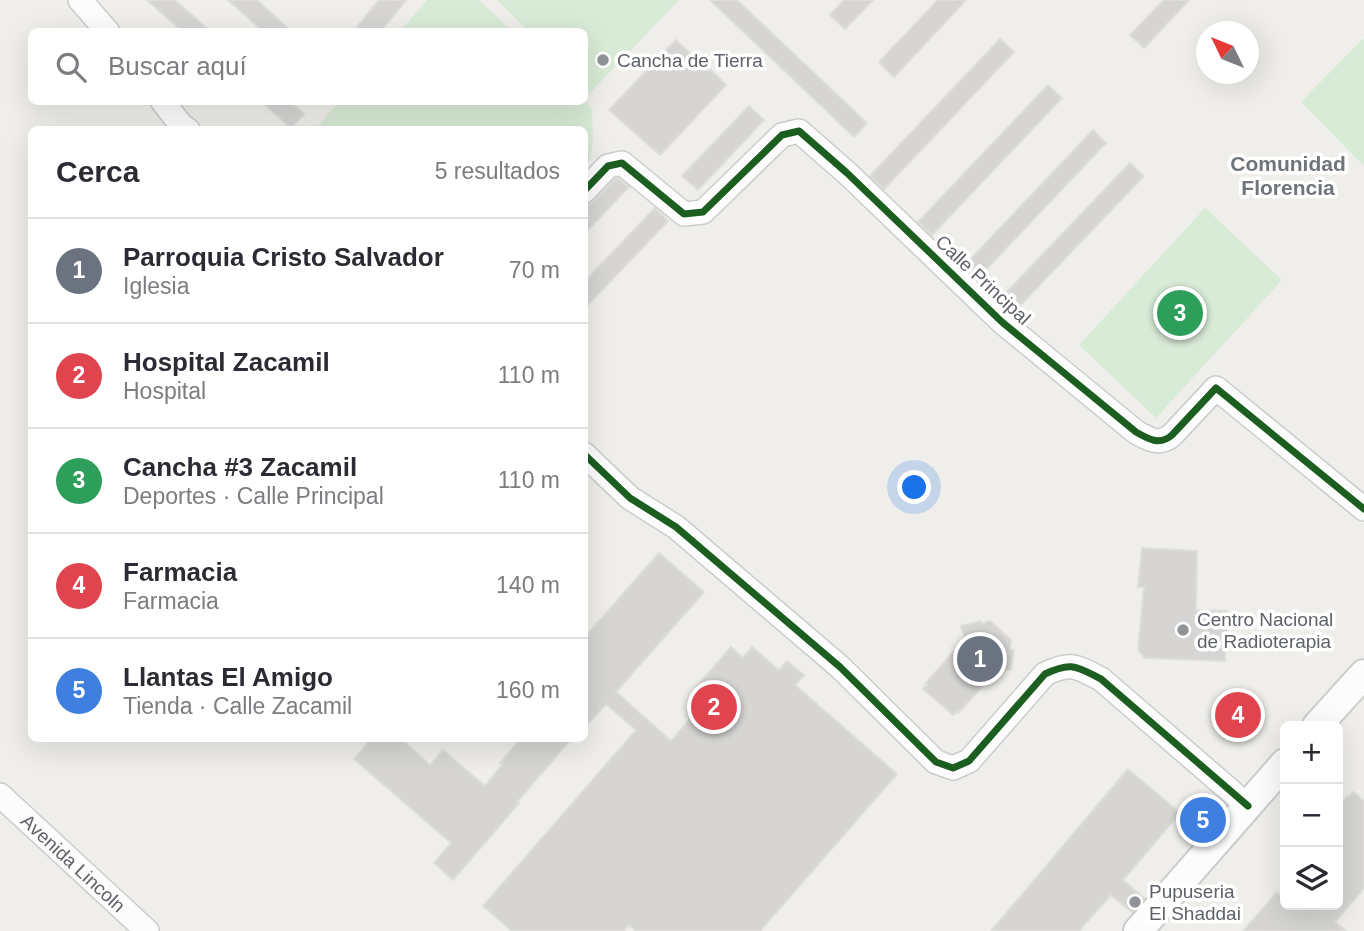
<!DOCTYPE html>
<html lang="es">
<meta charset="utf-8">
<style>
:root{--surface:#fff;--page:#f2f2f3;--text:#2b2b33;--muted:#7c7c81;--line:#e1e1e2;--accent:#919496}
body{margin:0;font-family:Helvetica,sans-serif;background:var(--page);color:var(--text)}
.controls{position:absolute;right:21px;bottom:21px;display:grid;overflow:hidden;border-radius:10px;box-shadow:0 7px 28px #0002}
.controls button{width:63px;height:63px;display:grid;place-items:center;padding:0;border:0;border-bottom:2px solid var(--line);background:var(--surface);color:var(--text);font:35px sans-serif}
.compass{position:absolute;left:1196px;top:21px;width:63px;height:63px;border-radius:50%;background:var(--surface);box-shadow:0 7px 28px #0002;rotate:313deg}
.you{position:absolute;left:915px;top:488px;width:24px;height:24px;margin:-18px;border:5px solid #fff;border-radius:50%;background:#1a73e8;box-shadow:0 0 0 10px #1a73e833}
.badge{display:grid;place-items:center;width:46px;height:46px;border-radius:50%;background:var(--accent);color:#fff;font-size:23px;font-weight:700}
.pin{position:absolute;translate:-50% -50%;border:4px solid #fff;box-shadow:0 2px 7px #0006}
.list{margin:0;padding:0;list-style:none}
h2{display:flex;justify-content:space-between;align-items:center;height:91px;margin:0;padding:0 28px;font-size:30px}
h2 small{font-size:23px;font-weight:400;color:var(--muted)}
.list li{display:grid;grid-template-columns:46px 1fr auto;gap:21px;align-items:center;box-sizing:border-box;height:105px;padding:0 28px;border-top:2px solid var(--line)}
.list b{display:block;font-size:26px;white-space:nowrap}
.list p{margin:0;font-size:23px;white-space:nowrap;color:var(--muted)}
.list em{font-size:23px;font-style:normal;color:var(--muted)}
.icon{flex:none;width:38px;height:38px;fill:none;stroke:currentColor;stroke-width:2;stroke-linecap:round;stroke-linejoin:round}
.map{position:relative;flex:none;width:1364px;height:931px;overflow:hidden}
.search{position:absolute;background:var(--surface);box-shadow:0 7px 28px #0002;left:28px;top:28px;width:560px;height:77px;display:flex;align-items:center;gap:18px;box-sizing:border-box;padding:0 24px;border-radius:10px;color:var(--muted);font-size:26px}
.panel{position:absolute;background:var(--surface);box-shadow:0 7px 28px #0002;left:28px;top:126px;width:560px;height:616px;border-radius:10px}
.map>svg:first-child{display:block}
.green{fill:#d8ebd6}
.building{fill:#d6d5d3;stroke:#deddd9;stroke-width:2}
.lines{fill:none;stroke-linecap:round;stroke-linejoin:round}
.minor-casing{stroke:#cbcccc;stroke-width:26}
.tertiary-casing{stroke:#cbcccc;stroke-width:32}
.minor{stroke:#fdfcfc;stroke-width:23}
.tertiary{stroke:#fdfcfc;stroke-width:28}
.cycleway-casing{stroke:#fff;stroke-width:11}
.cycleway{stroke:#1b5e20;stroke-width:7}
.poi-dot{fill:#919496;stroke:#fff;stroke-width:2.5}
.labels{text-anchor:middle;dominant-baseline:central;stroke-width:7;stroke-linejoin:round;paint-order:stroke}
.poi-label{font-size:19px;fill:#5f6368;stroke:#fff;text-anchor:start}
.street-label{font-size:19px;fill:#5f6368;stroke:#fff}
.neighbourhood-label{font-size:21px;font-weight:bold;fill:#70757a;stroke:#fff}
</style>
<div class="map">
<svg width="1364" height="931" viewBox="0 0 1364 931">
<rect width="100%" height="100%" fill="#efeeea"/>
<!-- green -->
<g class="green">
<path d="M 427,0 L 479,0 L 512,31 L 400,31 Z"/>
<path d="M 497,0 L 679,0 L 589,94 L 585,89 L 584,32 L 528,31 Z"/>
<path d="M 1364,38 L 1364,166 L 1301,102 Z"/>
<path d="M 585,101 L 592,109 C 592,125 596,156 585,168 L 584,130 L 315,129 L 339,102 Z"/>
<path d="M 1205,208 L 1282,280 L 1156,418 L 1079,345 Z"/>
</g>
<!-- building -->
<g class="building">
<path d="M 147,0 L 175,0 L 211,32 L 183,32 Z"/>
<path d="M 228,0 L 257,0 L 292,32 L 264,32 Z"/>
<path d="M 379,0 L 406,0 L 380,32 L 353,32 Z"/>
<path d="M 710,0 L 737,0 L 867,123 L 854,137 Z"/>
<path d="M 844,0 L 873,0 L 845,29 L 830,15 Z"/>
<path d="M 938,0 L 966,0 L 894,77 L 879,62 Z"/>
<path d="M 1164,0 L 1189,0 L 1144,48 L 1130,35 Z"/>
<path d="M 1000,39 L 1014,52 L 884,189 L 870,176 Z"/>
<path d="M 676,40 L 710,72 L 711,70 L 726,85 L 660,155 L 609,110 Z"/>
<path d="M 1048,85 L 1062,98 L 932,235 L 918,222 Z"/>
<path d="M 262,102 L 290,102 L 304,114 L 291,128 Z"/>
<path d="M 749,106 L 764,120 L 698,190 L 682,176 Z"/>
<path d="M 1093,130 L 1106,143 L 977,279 L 964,266 Z"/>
<path d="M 1130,163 L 1144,176 L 1013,313 L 999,300 Z"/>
<path d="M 618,178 L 629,187 L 584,234 L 584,207 L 594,201 L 615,179 Z"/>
<path d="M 655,208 L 668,221 L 584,309 L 584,282 Z"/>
<path d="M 1142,548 L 1197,551 L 1196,610 L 1227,611 L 1225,661 L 1145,658 L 1138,650 L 1144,587 L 1138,587 Z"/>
<path d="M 659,553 L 704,592 L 616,692 L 671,741 L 704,703 L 692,692 L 731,647 L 743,658 L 752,647 L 779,670 L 787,661 L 804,675 L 795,685 L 897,774 L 760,931 L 636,931 L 629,925 L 623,931 L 512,931 L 483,906 L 636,730 L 606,704 L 584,728 L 584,638 Z"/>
<path d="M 981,621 L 981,624 L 990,621 L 1011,640 L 1010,649 L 1014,650 L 1011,670 L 998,669 L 958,713 L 957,711 L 953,715 L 923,689 L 927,685 L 925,684 L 965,639 L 961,626 Z"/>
<path d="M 1230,696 L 1258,719 L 1245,734 L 1217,711 Z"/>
<path d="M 372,738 L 400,738 L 430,765 L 443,750 L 485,786 L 503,764 L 500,763 L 521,738 L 572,738 L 517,802 L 519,803 L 453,880 L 434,863 L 451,843 L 354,759 Z"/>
<path d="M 1128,769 L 1180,813 L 1123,880 L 1144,898 L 1132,912 L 1111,895 L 1079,931 L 991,931 Z"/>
<path d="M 1353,792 L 1364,801 L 1364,888 L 1335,922 L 1346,931 L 1243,931 L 1277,892 L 1285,900 L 1285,905 L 1338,905 L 1338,806 L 1347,796 L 1349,797 Z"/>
<path d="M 1205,805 L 1217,815 L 1200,835 L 1188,825 Z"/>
</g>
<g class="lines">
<!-- minor casing -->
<g class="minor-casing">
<g id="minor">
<path d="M 80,0 L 108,32"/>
<path d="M 163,102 L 181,125 L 188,130"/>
<path d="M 584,191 L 608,166 L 622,163 L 684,214 L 703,212 L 782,135 L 799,131 L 847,173 L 1002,322 L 1136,432 C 1148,439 1160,446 1172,435 L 1216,388 L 1364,509"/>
<path d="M 584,454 L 630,498 L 676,527 L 840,667 L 936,762 L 953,768 L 969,761 L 1045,674 C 1072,661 1077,667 1101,679 L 1248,806"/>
<path id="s1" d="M 0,795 L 147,931"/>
</g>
</g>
<!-- tertiary casing -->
<g class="tertiary-casing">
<g id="tertiary">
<path d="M 1317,726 L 1364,674"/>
<path d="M 1138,931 L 1285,763"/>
</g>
</g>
<!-- minor -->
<use href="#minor" class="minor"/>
<!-- tertiary -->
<use href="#tertiary" class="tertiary"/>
<!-- cycleway casing -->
<g class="cycleway-casing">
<g id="cycleway">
<path d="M 584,191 L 608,166 L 622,163 L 684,214 L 703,212 L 782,135 L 799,131 L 847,173 L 1002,322 L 1136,432 C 1148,439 1160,446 1172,435 L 1216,388 L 1364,509"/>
<path d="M 584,454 L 630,498 L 676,527 L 840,667 L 936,762 L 953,768 L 969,761 L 1045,674 C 1072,661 1077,667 1101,679 L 1248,806"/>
</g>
</g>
<!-- cycleway -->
<use href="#cycleway" class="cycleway"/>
</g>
<!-- markers -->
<g class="poi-dot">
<circle cx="603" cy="60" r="7"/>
<circle cx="1183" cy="630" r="7"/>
<circle cx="1135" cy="902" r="7"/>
</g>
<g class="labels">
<!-- poi labels -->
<g class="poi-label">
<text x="617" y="60">Cancha de Tierra</text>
<text x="1197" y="619">Centro Nacional<tspan x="1197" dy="22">de Radioterapia</tspan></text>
<text x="1149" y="891">Pupuseria<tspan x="1149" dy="22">El Shaddai</tspan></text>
</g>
<!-- street labels -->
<g class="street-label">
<text transform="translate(983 280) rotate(43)">Calle Principal</text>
<text stroke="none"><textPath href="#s1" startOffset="100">Avenida Lincoln</textPath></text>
</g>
<!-- neighbourhood labels -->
<g class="neighbourhood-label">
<text x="1288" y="163">Comunidad<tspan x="1288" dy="24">Florencia</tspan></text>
</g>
</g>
</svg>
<div class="controls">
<button>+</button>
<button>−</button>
<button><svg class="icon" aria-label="layers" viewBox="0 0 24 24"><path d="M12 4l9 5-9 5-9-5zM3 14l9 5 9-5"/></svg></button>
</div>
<svg class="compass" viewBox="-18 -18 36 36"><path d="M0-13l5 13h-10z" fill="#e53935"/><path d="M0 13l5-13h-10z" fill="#7c7c81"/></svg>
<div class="you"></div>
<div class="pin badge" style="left:980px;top:659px;background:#6b7280">1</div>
<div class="pin badge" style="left:714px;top:707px;background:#e0444e">2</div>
<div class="pin badge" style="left:1180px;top:313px;background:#2e9e5b">3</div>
<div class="pin badge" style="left:1238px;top:715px;background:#e0444e">4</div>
<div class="pin badge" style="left:1203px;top:820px;background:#3f7fe0">5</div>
<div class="search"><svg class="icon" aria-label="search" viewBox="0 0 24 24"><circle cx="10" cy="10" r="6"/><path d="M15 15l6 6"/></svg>Buscar aquí</div>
<section class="panel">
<h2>Cerca<small>5 resultados</small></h2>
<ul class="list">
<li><span class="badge" style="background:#6b7280">1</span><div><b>Parroquia Cristo Salvador</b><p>Iglesia</p></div><em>70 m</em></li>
<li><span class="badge" style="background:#e0444e">2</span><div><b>Hospital Zacamil</b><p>Hospital</p></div><em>110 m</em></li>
<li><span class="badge" style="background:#2e9e5b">3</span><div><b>Cancha #3 Zacamil</b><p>Deportes · Calle Principal</p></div><em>110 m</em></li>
<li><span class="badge" style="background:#e0444e">4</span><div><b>Farmacia</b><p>Farmacia</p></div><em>140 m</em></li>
<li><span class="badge" style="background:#3f7fe0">5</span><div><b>Llantas El Amigo</b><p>Tienda · Calle Zacamil</p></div><em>160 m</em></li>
</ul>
</section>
</div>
